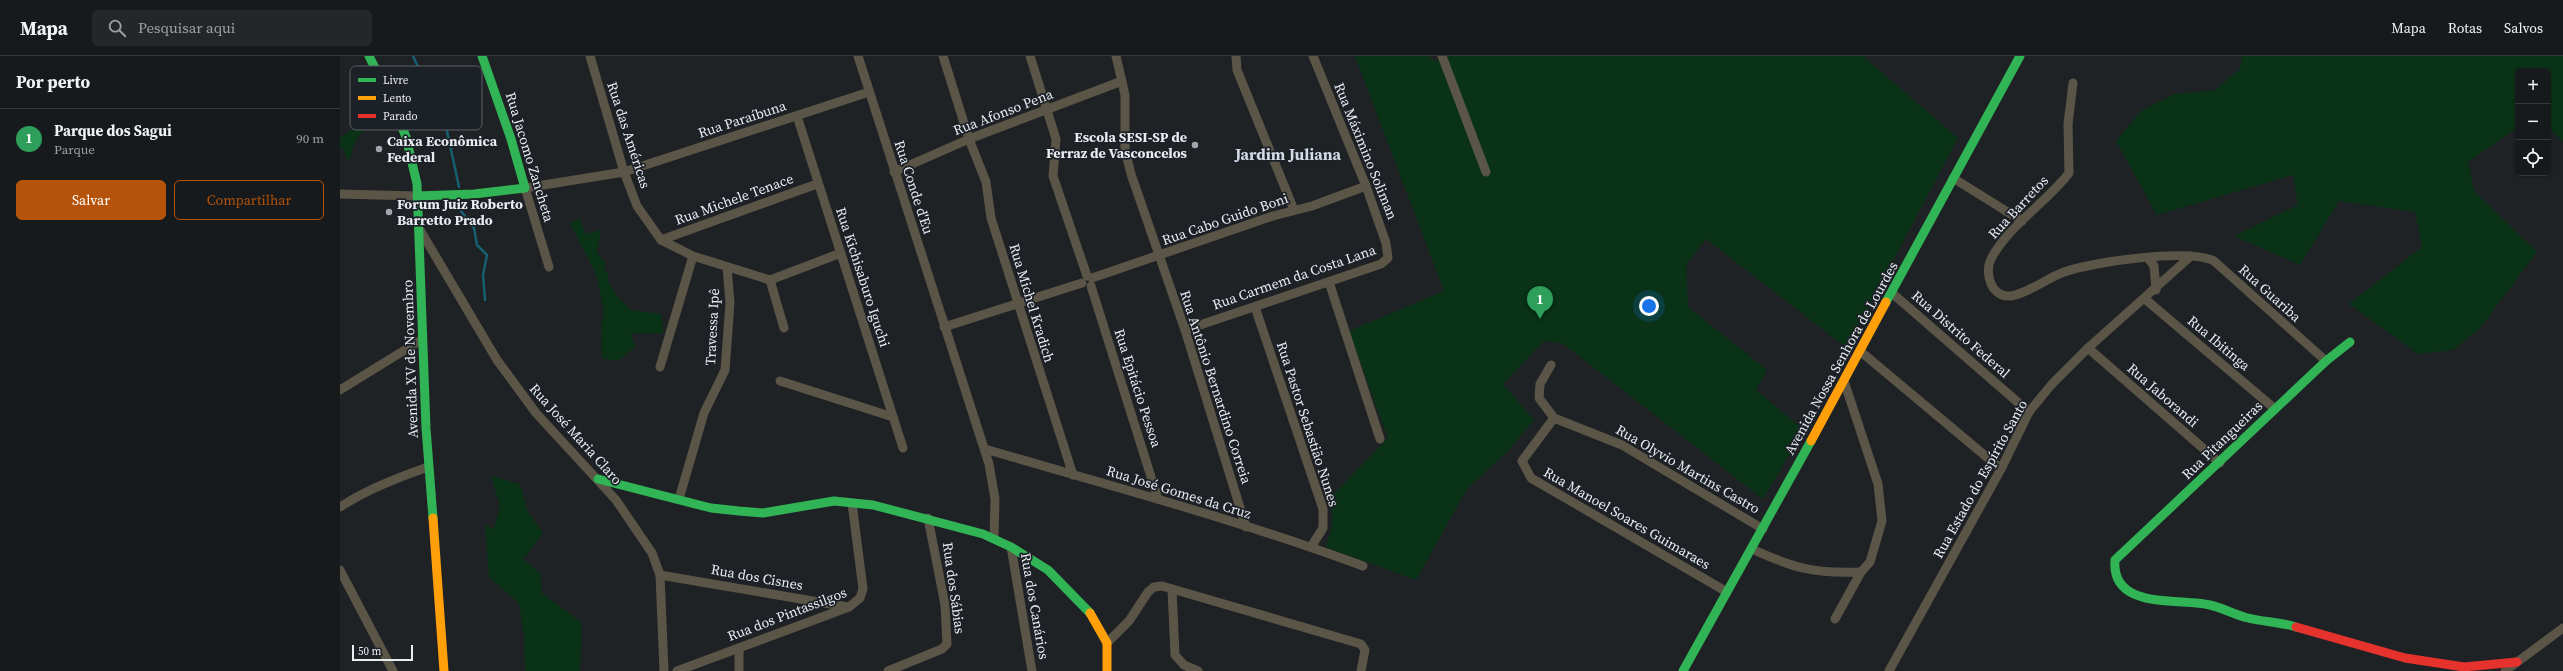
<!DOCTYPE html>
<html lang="pt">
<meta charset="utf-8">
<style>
:root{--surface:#171a1c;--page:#242729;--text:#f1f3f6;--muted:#9ea1a3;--line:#36383b;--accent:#b45309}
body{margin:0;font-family:"Source Serif 4",serif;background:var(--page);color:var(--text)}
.controls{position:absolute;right:12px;top:12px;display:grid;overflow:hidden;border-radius:6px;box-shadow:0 1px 3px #0004}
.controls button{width:36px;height:36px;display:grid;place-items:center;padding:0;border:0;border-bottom:1px solid var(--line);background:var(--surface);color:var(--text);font:20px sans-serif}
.scale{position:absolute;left:12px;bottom:10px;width:61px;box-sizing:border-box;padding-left:4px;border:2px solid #e9ecf1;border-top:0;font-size:11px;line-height:14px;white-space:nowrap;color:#e9ecf1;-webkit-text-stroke:3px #1c2128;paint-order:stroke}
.you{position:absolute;left:1309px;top:250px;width:14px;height:14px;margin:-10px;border:3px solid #fff;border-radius:50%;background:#1a73e8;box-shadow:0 0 0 6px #1a73e833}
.badge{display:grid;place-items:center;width:26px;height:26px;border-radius:50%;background:var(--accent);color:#fff;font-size:13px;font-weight:700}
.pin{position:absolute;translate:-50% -33px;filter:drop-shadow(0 1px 2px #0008)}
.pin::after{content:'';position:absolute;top:21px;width:14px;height:12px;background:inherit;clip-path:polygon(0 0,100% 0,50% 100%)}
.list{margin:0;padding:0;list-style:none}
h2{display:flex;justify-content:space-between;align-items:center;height:52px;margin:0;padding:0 16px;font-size:17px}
h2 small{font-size:13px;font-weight:400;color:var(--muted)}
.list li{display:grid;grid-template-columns:26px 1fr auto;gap:12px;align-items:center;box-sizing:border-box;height:60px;padding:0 16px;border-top:1px solid var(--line)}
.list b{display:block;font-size:15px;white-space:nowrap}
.list p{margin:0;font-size:13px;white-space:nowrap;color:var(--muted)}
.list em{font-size:13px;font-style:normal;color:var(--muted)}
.actions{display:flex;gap:8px;padding:12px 16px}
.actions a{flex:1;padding:9px 0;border:1px solid var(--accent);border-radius:6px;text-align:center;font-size:14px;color:var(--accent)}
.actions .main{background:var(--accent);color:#fff}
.icon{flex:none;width:22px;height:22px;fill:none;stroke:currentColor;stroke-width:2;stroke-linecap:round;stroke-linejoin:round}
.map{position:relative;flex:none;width:2223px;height:615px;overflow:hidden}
header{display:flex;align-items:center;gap:24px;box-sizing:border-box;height:56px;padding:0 20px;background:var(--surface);border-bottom:1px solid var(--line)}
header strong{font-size:19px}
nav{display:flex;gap:22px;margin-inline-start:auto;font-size:14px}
.search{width:280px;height:36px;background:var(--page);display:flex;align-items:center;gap:10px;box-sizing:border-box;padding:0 14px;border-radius:6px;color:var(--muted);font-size:15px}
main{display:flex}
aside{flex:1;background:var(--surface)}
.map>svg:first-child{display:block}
.green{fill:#093216}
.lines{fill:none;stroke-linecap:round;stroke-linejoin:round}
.stream{stroke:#156071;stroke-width:2.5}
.street{stroke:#5b5547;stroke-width:9}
.fast{stroke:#30b455;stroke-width:9}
.slow{stroke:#ff9f0a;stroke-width:9}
.jam{stroke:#e5322d;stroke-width:9}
.poi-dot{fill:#a2a5aa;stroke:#1c2128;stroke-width:1.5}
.labels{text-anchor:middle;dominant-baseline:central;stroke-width:3.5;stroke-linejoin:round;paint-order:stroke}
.street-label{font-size:14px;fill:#e9ecf1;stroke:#1c2128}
.poi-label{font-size:14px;font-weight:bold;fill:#e9ecf1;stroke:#1c2128;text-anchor:start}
.quarter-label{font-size:16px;font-weight:bold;fill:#d4dbe4;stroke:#1c2128}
.key{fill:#1c2128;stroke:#5a5e64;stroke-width:1}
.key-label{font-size:11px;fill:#e9ecf1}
</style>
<header>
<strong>Mapa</strong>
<div class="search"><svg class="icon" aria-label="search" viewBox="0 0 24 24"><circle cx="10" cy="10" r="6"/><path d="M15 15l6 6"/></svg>Pesquisar aqui</div>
<nav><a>Mapa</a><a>Rotas</a><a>Salvos</a></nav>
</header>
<main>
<aside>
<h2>Por perto<small></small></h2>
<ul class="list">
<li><span class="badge" style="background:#2e9e5b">1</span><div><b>Parque dos Sagui</b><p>Parque</p></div><em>90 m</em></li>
</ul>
<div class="actions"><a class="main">Salvar</a><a>Compartilhar</a></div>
</aside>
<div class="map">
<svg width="2223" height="615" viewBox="0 0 2223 615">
<rect width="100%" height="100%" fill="#1f2225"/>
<!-- green -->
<g class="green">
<path d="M 1015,0 L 1089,0 L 1095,5 L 1110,0 L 1526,0 L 1525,2 L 1618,82 L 1507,292 L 1366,183 L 1346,209 L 1348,251 L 1427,314 L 1416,334 L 1464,374 L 1423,443 L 1222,287 L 1204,285 L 1163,328 L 1194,364 L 1169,394 L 1127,433 L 1076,524 L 986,491 L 992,469 L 992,440 L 1048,382 L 1009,275 L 1104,235 Z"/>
<path d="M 1902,0 L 2223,0 L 2223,85 L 2208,72 L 2208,15 L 2178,15 L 2178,71 L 2128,106 L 2134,135 L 2197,196 L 2140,272 L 2113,294 L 2078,298 L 2009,248 L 2082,191 L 2075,156 L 1999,145 L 1960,209 L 1894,180 L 1958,149 L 1953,119 L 1817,159 L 1776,85 L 1801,55 L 1834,38 L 1875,34 L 1900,13 Z"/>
<path d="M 27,62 L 32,67 C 22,74 11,89 11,101 L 7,104 L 4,92 L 0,94 L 0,82 Z"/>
<path d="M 240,162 L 245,178 L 261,174 L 257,196 L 265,207 L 264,212 L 269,221 L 268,225 L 274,236 L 290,254 L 321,258 L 323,277 L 291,278 L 295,291 L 278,305 L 262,302 L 261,274 L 264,255 L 256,218 L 230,167 Z"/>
<path d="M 151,420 L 180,428 L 188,456 L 203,477 L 183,503 L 200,517 L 202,537 L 242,567 L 240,615 L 185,615 L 184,580 L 179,547 L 149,521 L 145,469 L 154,473 L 160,450 Z"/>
</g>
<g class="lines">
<!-- stream -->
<g class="stream">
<path d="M 73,0 L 107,75 L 119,131"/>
<path d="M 118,151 L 134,172 L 137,189 L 147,199 L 143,219 L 145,244"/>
</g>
<!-- street -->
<g class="street">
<path d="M 250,0 L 284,116 L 297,150 L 321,184 L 353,200 L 430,224 L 501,197"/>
<path d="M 518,0 L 649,408 L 655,443 L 654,482"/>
<path d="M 603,0 L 629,83 L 646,126 L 651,162 L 733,419"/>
<path d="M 690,0 L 716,83 L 713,120 L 747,220"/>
<path d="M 776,0 L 785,39 L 785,94 L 791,118 L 845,274 L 906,471"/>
<path d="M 896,0 L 897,14 L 954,154"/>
<path d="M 1102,0 L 1146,116"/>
<path d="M 1733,27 L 1728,68 L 1729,117 C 1707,146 1668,170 1651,203 C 1644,217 1651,242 1671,240 C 1689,237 1707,222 1724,216 C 1752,206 1849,192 1874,205 L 1986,305"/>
<path d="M 457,60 L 563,392"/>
<path d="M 554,116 L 629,83 L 782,25"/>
<path d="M 1613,122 L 1682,165"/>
<path d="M 0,138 L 77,140"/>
<path d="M 80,174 L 157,304 L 196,357 L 276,444 L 312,497 L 320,519 L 324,615"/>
<path d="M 321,184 L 477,128"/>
<path d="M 1808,202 L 1814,210 L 1816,234"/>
<path d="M 209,211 L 185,132 L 284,116 L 529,36"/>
<path d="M 752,222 L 933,160 L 972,150 L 1026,130"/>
<path d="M 430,224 L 444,272"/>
<path d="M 989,226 L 1040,383"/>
<path d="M 751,230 L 818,443"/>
<path d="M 1552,237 L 1689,356"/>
<path d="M 1805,243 L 1935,353"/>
<path d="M 915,251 L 983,453 L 983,472 L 971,491"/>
<path d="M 604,271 L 742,227"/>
<path d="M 845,274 L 1041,208 L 1048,202 L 1046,187 L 1026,130 L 973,0"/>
<path d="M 1748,292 L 1880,407"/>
<path d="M 1520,295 L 1661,413"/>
<path d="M 1211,309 L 1200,328 L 1199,342 L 1214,362"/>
<path d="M 320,311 L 353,200"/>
<path d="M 440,325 L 553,361"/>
<path d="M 0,334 L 81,284"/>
<path d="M 1214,362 L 1182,405 L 1191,422 L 1387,536"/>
<path d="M 1214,362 L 1282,389 L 1423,473"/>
<path d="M 645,393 C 771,430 899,464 1023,510"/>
<path d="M 339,443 L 364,357 L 385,314 L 390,247 L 387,211"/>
<path d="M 0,451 C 28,433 57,422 88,411"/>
<path d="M 671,491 L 692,615"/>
<path d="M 1412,493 C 1453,512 1475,518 1521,516"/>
<path d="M 0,514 L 53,615"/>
<path d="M 320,519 L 508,551"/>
<path d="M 832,533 L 835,599 L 844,609 L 858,615"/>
<path d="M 1495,563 L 1521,516 L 1530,506 L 1542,465 L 1538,428 L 1504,325"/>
<path d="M 767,587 L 789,565 L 808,536 L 814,531 L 822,530 L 1021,588 L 1025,594 L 1021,615"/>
<path d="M 399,593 L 399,615"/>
<path d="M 337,615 L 509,551 L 520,542 L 523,533 L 512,447"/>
<path d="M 548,615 L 602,593 L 607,588 L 605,549 L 588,462"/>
<path d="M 1549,615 L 1661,413 L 1689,356 L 1712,328 L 1748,292 L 1851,200"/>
<path d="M 2165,615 L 2223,572"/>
</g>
<!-- fast -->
<g class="fast">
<path d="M 29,0 L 53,48 L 66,81 L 77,128 L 86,372 L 93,462"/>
<path d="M 77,140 L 134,138 L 185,132 L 171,83 L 142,0"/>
<path d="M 1546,246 L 1680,0"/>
<path d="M 258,423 L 371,452 L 399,455 L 423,457 L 494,445 L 533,449 L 643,478 L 671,491 L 708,514 L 750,557"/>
<path d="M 1956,571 C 1940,566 1924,566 1908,562 C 1895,559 1883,552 1870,549 C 1838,542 1771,554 1775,504 L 1986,305 L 2010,286"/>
<path d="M 1343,615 L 1471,385"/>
</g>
<!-- slow -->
<g class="slow">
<path d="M 1471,385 L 1546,246"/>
<path d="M 93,462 L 104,615"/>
<path d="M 750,557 L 767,587 L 767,615"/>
</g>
<!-- jam -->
<path class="jam" d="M 1956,571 L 2065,602 L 2124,611 L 2177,606"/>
</g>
<!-- markers -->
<g class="poi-dot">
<circle cx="855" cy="89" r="4"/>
<circle cx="39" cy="93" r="4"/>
<circle cx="49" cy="156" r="4"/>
</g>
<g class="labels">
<!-- street labels -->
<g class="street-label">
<text transform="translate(663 56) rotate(-21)">Rua Afonso Pena</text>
<text transform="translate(402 63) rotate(-18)">Rua Paraíbuna</text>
<text transform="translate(289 79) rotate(72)">Rua das Américas</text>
<text transform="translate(1026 95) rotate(68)">Rua Máximino Soliman</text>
<text transform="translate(190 101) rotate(73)">Rua Jacomo Zancheta</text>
<text transform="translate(574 131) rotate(72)">Rua Conde d'Eu</text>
<text transform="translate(394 143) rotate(-20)">Rua Michele Tenace</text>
<text transform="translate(1678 151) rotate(-47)">Rua Barretos</text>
<text transform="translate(885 163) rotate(-19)">Rua Cabo Guido Boni</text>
<text transform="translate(523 221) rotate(72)">Rua Kichisaburo Iguchi</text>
<text transform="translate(954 221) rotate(-19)">Rua Carmem da Costa Lana</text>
<text transform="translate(1930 237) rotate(42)">Rua Guariba</text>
<text transform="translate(692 247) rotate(73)">Rua Michel Kradich</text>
<text transform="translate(372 271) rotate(-87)">Travessa Ipê</text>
<text transform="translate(1621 278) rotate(41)">Rua Distrito Federal</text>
<text transform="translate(1879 287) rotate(40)">Rua Ibitinga</text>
<text transform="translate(1501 302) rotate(-61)">Avenida Nossa Senhora de Lourdes</text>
<text transform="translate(70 303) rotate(-92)">Avenida XV de Novembro</text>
<text transform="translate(876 331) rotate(72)">Rua Antônio Bernardino Correia</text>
<text transform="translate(798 332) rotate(72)">Rua Epitácio Pessoa</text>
<text transform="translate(1823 339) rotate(41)">Rua Jaborandi</text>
<text transform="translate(968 368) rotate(72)">Rua Pastor Sebastião Nunes</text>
<text transform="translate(236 378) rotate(48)">Rua José Maria Claro</text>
<text transform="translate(1882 384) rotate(-44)">Rua Pitangueiras</text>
<text transform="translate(1348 413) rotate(30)">Rua Olyvio Martins Castro</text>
<text transform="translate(1640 423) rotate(-61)">Rua Estado do Espírito Santo</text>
<text transform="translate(839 436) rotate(17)">Rua José Gomes da Cruz</text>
<text transform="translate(1287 462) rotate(30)">Rua Manoel Soares Guimaraes</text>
<text transform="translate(417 521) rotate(10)">Rua dos Cisnes</text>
<text transform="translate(614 532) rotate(82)">Rua dos Sábias</text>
<text transform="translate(695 550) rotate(80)">Rua dos Canários</text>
<text transform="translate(447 558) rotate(-21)">Rua dos Pintassilgos</text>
</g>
<!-- poi labels -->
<g class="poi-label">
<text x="847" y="81" text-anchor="end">Escola SESI-SP de<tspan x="847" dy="16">Ferraz de Vasconcelos</tspan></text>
<text x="47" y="85">Caixa Econômica<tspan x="47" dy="16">Federal</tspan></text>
<text x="57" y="148">Forum Juiz Roberto<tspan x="57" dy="16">Barretto Prado</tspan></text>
</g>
<!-- quarter labels -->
<g class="quarter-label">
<text x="948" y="98">Jardim Juliana</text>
</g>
</g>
<!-- legend -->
<rect x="10" y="10" width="132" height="64" rx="6" class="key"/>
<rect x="18" y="22" width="18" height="4" fill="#30b455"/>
<rect x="18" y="40" width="18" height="4" fill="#ff9f0a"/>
<rect x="18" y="58" width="18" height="4" fill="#e5322d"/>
<g class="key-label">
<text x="43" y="28">Livre</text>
<text x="43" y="46">Lento</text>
<text x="43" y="64">Parado</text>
</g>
</svg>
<div class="controls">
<button>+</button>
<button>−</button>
<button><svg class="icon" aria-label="locate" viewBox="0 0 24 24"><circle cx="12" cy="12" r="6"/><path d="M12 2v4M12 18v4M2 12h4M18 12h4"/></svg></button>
</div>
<div class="scale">50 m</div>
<div class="you"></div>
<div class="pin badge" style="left:1200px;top:263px;background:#2e9e5b">1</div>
</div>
</main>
